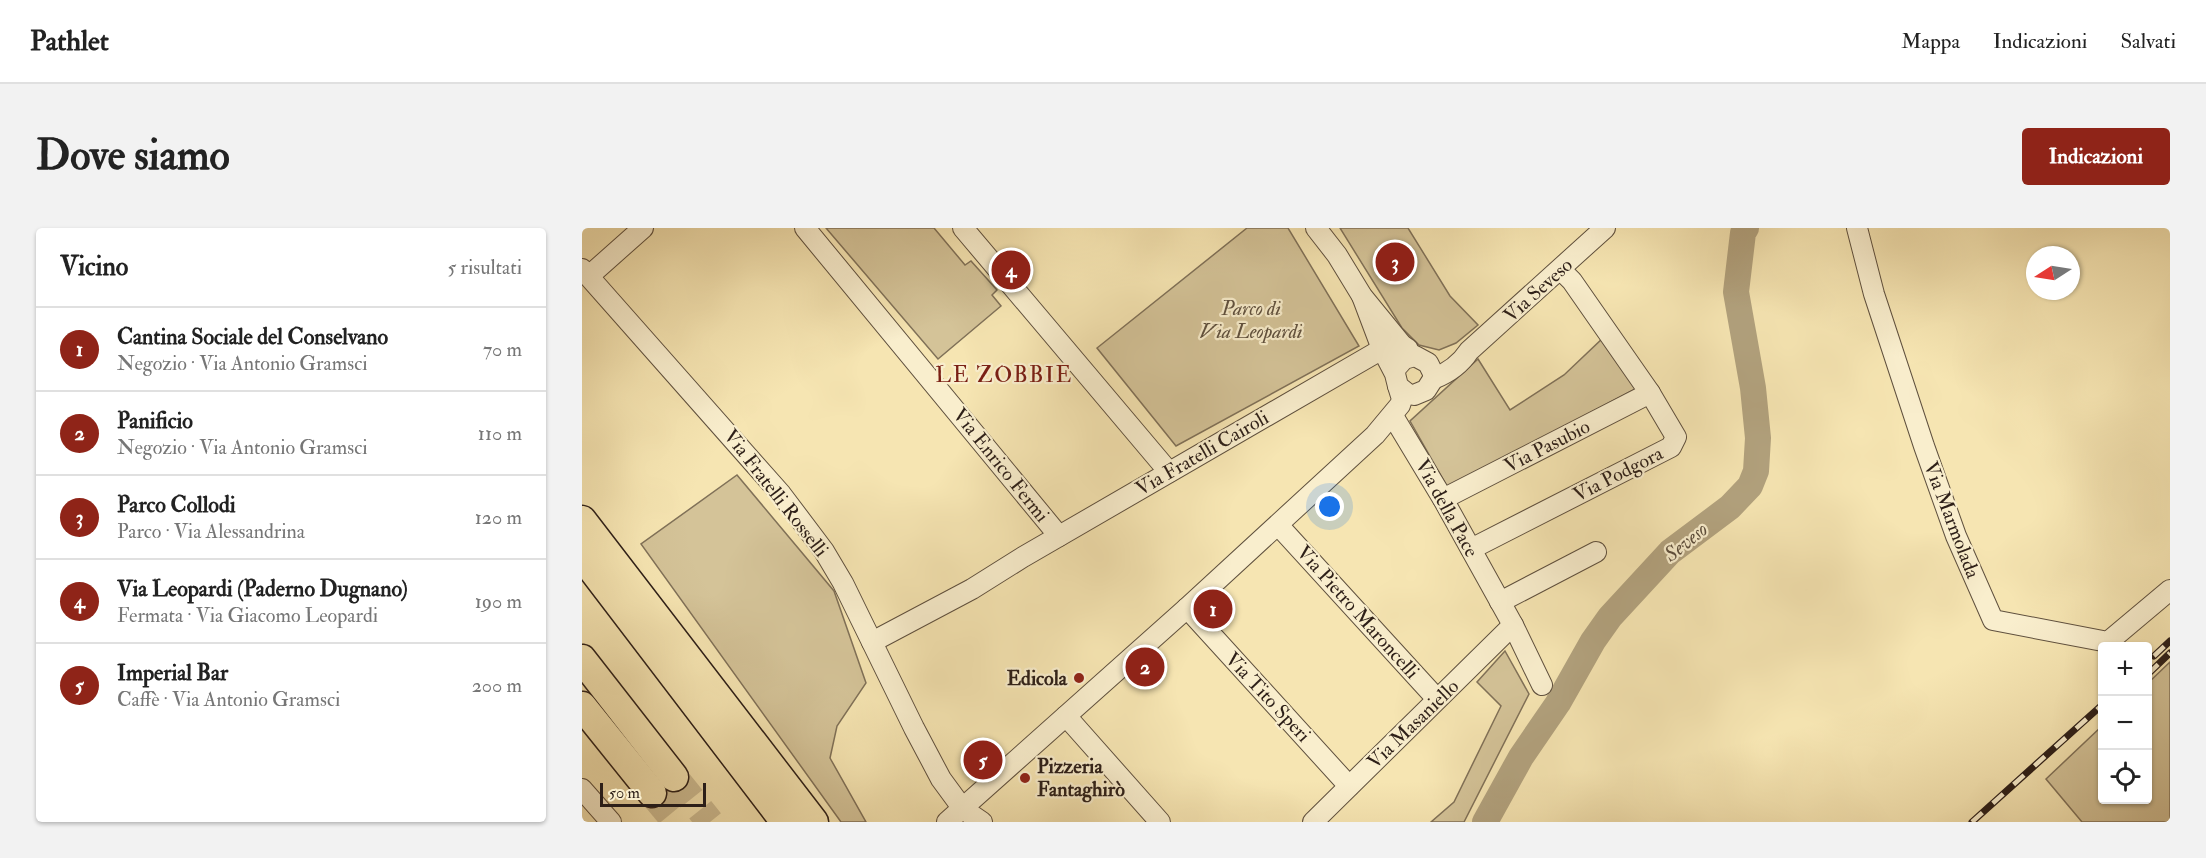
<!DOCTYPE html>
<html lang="it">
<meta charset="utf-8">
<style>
:root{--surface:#fff;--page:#f2f2f2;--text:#222;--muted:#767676;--line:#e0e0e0;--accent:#8f2418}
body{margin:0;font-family:"IM FELL Double Pica",serif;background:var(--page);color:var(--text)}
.controls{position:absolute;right:18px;bottom:18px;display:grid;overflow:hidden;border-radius:6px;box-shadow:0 2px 4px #0004}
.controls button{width:54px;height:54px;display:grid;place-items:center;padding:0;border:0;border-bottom:2px solid var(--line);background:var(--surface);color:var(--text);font:30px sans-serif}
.compass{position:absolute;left:1444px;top:18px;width:54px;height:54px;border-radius:50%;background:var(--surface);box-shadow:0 2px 4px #0004;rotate:258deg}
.scale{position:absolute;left:18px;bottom:15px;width:106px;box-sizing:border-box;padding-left:6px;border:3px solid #2d1f18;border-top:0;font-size:16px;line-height:21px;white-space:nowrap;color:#2d1f18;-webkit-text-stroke:4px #f9eecd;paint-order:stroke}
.you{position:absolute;left:748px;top:279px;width:21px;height:21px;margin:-15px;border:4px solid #fff;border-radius:50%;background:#1a73e8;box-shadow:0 0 0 9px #1a73e833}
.badge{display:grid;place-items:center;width:39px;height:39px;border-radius:50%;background:var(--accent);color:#fff;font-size:20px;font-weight:700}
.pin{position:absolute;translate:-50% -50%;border:3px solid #fff;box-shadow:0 2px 6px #0006}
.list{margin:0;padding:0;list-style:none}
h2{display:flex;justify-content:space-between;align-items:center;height:78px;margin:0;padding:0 24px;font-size:26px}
h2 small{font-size:20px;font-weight:400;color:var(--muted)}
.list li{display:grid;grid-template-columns:39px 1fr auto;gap:18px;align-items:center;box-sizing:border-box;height:84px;padding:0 24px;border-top:2px solid var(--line)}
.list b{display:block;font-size:22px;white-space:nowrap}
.list p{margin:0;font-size:20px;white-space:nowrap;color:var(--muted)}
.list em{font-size:20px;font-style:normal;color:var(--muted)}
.icon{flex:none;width:33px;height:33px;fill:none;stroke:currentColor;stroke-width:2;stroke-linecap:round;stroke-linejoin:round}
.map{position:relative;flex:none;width:1588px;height:594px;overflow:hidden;border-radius:6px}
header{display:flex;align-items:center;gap:36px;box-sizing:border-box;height:84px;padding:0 30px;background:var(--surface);border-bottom:2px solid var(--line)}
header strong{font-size:28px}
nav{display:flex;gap:33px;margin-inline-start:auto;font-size:21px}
.intro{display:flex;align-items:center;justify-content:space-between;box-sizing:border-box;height:144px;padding:0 36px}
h1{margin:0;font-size:42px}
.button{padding:15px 27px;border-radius:6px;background:var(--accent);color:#fff;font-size:21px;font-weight:700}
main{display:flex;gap:36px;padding:0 36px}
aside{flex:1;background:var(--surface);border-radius:6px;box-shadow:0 2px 4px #0004}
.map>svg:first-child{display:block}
.green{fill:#d4c398;stroke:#807158;stroke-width:1.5}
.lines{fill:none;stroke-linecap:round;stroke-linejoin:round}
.river{stroke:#b2a27e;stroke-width:26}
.highway-tunnel{stroke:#cebd93;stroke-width:28;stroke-dasharray:28 14;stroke-linecap:butt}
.minor-casing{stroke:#5f503e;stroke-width:22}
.highway-casing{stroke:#2d1f18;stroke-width:31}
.minor{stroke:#f9eecd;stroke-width:20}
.highway{stroke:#f6e5b2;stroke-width:28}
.rail-casing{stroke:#2d1f18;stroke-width:7}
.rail{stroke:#f9eecd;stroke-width:4.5;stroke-dasharray:14;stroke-linecap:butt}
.poi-dot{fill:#8f2418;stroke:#f9eecd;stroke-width:2}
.labels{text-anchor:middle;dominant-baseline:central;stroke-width:4.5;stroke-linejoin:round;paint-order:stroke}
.street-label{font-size:20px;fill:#2d1f18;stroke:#f9eecd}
.park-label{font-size:20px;font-style:italic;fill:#5f503e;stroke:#f9eecd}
.poi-label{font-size:20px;font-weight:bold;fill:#2d1f18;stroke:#f9eecd;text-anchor:end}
.water-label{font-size:21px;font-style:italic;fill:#5c4d3c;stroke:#f9eecd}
.quarter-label{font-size:22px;letter-spacing:1.5px;fill:#7a1f14;stroke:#f9eecd}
</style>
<header>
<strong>Pathlet</strong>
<nav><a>Mappa</a><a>Indicazioni</a><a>Salvati</a></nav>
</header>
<div class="intro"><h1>Dove siamo</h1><a class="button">Indicazioni</a></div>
<main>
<aside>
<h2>Vicino<small>5 risultati</small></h2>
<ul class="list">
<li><span class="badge">1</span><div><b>Cantina Sociale del Conselvano</b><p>Negozio · Via Antonio Gramsci</p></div><em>70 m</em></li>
<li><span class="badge">2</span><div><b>Panificio</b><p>Negozio · Via Antonio Gramsci</p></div><em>110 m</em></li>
<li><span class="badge">3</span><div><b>Parco Collodi</b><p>Parco · Via Alessandrina</p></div><em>120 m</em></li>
<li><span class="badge">4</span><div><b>Via Leopardi (Paderno Dugnano)</b><p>Fermata · Via Giacomo Leopardi</p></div><em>190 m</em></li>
<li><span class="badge">5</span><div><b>Imperial Bar</b><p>Caffè · Via Antonio Gramsci</p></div><em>200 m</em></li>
</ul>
</aside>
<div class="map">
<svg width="1588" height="594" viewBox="0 0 1588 594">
<rect width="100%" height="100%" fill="#f6e5b2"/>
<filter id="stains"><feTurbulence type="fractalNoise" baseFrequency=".00333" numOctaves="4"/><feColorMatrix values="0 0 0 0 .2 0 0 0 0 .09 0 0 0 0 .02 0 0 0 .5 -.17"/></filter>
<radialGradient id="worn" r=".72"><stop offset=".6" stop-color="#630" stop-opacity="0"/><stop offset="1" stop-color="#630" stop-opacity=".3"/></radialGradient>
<!-- green -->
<g class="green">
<path d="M 244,0 L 352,0 L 383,37 L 389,33 L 415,62 L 410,67 L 419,78 L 356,131 Z"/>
<path d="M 665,0 L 706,0 L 777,118 L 594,218 L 515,120 Z"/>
<path d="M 758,0 L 826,0 L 868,68 L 896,97 L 874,115 L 857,122 L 837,117 L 820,100 Z"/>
<path d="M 1021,110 L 1055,160 L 866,260 L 828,193 L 896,131 L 928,182 L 982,147 Z"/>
<path d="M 155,247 L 252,363 L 284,455 L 255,498 L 248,530 L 284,594 L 259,594 L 59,316 Z"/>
<path d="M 923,423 L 947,466 L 882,594 L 849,594 L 872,574 L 919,478 L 895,454 Z"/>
<path d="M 1588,434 L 1588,594 L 1500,594 L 1464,551 L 1520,498 L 1520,572 L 1566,572 L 1566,455 Z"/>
</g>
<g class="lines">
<!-- river -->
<path class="river" d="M 903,594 L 939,529 L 976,475 L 1011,413 L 1028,389 L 1088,324 L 1148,279 L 1168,258 L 1174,243 L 1176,210 L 1171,160 L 1154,64 L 1161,5 L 1164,0"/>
<!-- highway-tunnel -->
<g class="highway-tunnel">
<path d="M 92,549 L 128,594"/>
<path d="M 70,565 L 94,594"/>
</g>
<!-- minor casing -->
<g class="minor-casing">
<g id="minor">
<path d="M 223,0 L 477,308"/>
<path d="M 381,0 L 587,244"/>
<path d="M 734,0 L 755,27 L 780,68 L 820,117 L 826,121"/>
<path d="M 1275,0 L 1292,66 L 1342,218 L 1374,308 L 1411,392 L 1526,414 L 1588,362"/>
<path d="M 0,41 L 199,266 L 242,323 L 261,355 L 332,500 L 359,551 L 381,581 L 400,594"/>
<path d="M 7,48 L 61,0"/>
<path d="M 780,68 L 800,121 L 813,146 L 816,158 L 826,166 L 832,167 L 844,162 L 851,151 L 851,145 L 846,135 L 833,128 L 822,131 L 814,140 L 813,146"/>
<path d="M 851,151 C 866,145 878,137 887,123 L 1023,0"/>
<path d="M 811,188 L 861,271 L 931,397 L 960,457"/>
<path d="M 861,271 L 1068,165"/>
<path d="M 696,297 L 855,471"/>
<path d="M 889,321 L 1089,219 L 1094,209 L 1068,165 L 990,53 L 979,42"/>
<path d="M 918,374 L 1014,324"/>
<path d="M 605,380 L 767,558"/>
<path d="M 290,414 L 390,361 L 441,329 L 795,124 L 807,117 L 820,117"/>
<path d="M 484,488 L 578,594"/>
<path d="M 0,561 L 29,594"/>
<path d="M 365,594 L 605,380 L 793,207 L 818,177 L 820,171 L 816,158"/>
<path d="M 731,594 L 931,397"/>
</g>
</g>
<!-- highway casing -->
<g class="highway-casing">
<g id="highway">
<path d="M 0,292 L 232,594"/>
<path d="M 0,328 L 203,594"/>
<path d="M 0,431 L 92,549"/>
<path d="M 0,478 L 70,565"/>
</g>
</g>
<!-- minor -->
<use href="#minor" class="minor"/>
<!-- highway -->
<use href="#highway" class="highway"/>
<!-- rail casing -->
<g class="rail-casing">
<g id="rail">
<path d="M 1572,428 L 1588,413"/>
<path d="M 1566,446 L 1588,425"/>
<path d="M 1390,594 L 1520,477"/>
</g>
</g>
<!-- rail -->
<use href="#rail" class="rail"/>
</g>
<!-- markers -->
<g class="poi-dot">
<circle cx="497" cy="450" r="6"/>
<circle cx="443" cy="550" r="6"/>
</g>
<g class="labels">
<!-- street labels -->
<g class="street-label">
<text transform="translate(956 62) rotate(-42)">Via Seveso</text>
<text transform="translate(965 218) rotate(-27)">Via Pasubio</text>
<text transform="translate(620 225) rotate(-30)">Via Fratelli Cairoli</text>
<text transform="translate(419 237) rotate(51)">Via Enrico Fermi</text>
<text transform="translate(1036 246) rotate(-27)">Via Podgora</text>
<text transform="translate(194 265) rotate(52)">Via Fratelli Rosselli</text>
<text transform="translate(865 280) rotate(61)">Via della Pace</text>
<text transform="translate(1370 292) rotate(69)">Via Marmolada</text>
<text transform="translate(776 384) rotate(48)">Via Pietro Maroncelli</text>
<text transform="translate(686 469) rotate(47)">Via Tito Speri</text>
<text transform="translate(831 496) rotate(-44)">Via Masaniello</text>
</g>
<!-- park labels -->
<g class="park-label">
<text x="669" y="80">Parco di<tspan x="669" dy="23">Via Leopardi</tspan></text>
</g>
<!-- poi labels -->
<g class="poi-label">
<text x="485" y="450">Edicola</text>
<text x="455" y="538" text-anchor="start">Pizzeria<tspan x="455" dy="23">Fantaghirò</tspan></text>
</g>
<!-- water labels -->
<g class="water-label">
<text transform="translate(1104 314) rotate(-39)">Seveso</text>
</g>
<!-- quarter labels -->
<g class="quarter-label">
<text x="422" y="147">LE ZOBBIE</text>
</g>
</g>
<rect width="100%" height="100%" filter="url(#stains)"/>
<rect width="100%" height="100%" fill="url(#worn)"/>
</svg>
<div class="controls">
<button>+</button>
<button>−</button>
<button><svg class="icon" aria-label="locate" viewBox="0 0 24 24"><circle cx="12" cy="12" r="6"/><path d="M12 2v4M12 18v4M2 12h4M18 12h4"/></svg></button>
</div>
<svg class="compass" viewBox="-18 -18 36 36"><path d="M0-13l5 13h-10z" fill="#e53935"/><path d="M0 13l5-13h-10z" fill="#767676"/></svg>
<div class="scale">50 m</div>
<div class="you"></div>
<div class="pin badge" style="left:631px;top:381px">1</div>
<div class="pin badge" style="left:563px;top:439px">2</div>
<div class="pin badge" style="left:813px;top:34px">3</div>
<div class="pin badge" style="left:429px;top:42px">4</div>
<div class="pin badge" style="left:401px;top:532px">5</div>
</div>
</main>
